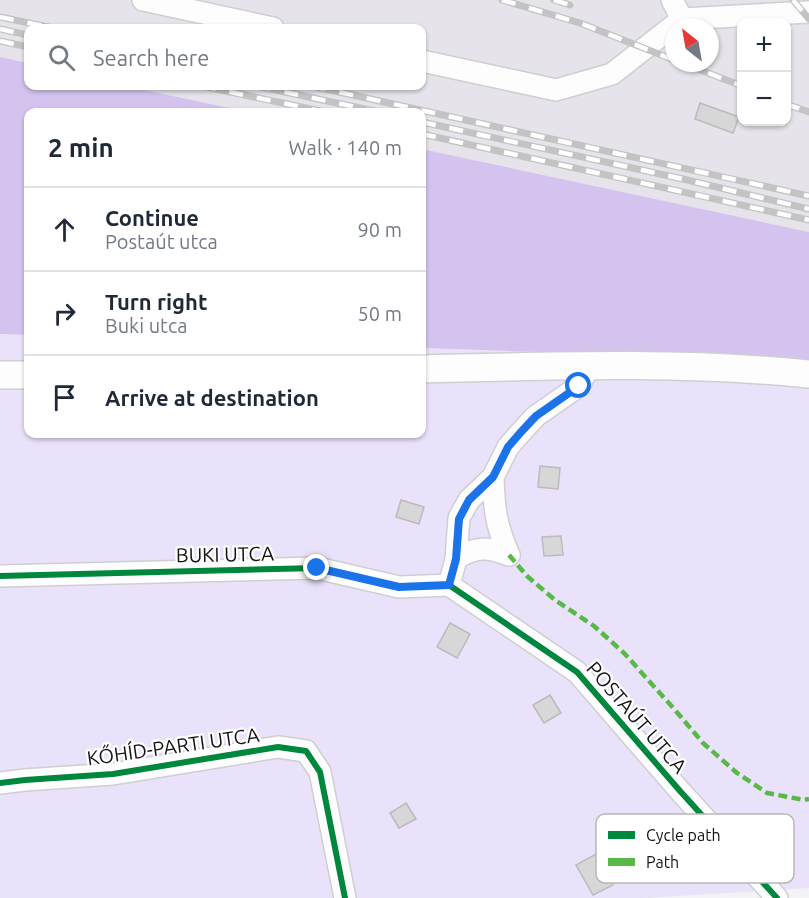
<!DOCTYPE html>
<meta charset="utf-8">
<style>
:root{--surface:#fff;--page:#f2f2f3;--text:#1f2937;--muted:#747a83;--line:#e0e1e3}
body{margin:0;font-family:Ubuntu,sans-serif;background:var(--page);color:var(--text)}
.controls{position:absolute;right:18px;top:18px;display:grid;overflow:hidden;border-radius:12px;box-shadow:0 2px 4px #0004}
.controls button{width:54px;height:54px;display:grid;place-items:center;padding:0;border:0;border-bottom:2px solid var(--line);background:var(--surface);color:var(--text);font:30px sans-serif}
.compass{position:absolute;left:665px;top:18px;width:54px;height:54px;border-radius:50%;background:var(--surface);box-shadow:0 2px 4px #0004;rotate:329deg}
.stop{position:absolute;width:18px;height:18px;margin:-14px;border:4px solid #1a73e8;border-radius:50%;background:#fff}
.stop.end{background:#1a73e8;border-color:#fff;box-shadow:0 2px 6px #0008}
.list{margin:0;padding:0;list-style:none}
h2{display:flex;justify-content:space-between;align-items:center;height:78px;margin:0;padding:0 24px;font-size:26px}
h2 small{font-size:20px;font-weight:400;color:var(--muted)}
.list li{display:grid;grid-template-columns:39px 1fr auto;gap:18px;align-items:center;box-sizing:border-box;height:84px;padding:0 24px;border-top:2px solid var(--line)}
.list b{display:block;font-size:22px;white-space:nowrap}
.list p{margin:0;font-size:20px;white-space:nowrap;color:var(--muted)}
.list em{font-size:20px;font-style:normal;color:var(--muted)}
.icon{flex:none;width:33px;height:33px;fill:none;stroke:currentColor;stroke-width:2;stroke-linecap:round;stroke-linejoin:round}
.map{position:relative;flex:none;width:809px;height:898px;overflow:hidden}
.search{position:absolute;background:var(--surface);box-shadow:0 2px 4px #0004;left:24px;top:24px;width:402px;height:66px;display:flex;align-items:center;gap:15px;box-sizing:border-box;padding:0 21px;border-radius:12px;color:var(--muted);font-size:22px}
.panel{position:absolute;background:var(--surface);box-shadow:0 2px 4px #0004;left:24px;top:108px;width:402px;height:330px;border-radius:12px}
.map>svg:first-child{display:block}
.built{fill:#e6e3eb;fill-rule:evenodd}
.green{fill:#eae2fa}
.forest{fill:#d4c3ee}
.building{fill:#d8d7d8;stroke:#bcbabc;stroke-width:1.5}
.lines{fill:none;stroke-linecap:round;stroke-linejoin:round}
.minor-casing{stroke:#cfced0;stroke-width:24}
.major-casing{stroke:#cfced0;stroke-width:30}
.minor{stroke:#fdfdfe;stroke-width:21}
.major{stroke:#fdfdfe;stroke-width:27}
.rail-casing{stroke:#c3c3c4;stroke-width:7}
.rail{stroke:#fff;stroke-width:4.5;stroke-dasharray:14;stroke-linecap:butt}
.quiet{stroke:#58b947;stroke-width:4.5;stroke-dasharray:9 4.5;stroke-linecap:butt}
.cycleway-casing{stroke:#fff;stroke-width:10}
.cycleway{stroke:#00873e;stroke-width:6}
.route{stroke:#1a73e8;stroke-width:8}
.labels{text-anchor:middle;dominant-baseline:central;stroke-width:4.5;stroke-linejoin:round;paint-order:stroke}
.street-label{font-size:20px;fill:#131314;stroke:#fff}
.key{fill:#fff;stroke:#b8b8b8;stroke-width:1.5}
.key-label{font-size:16px;fill:#131314}
</style>
<div class="map">
<svg width="809" height="898" viewBox="0 0 809 898">
<rect width="100%" height="100%" fill="#f3f2f5"/>
<!-- built -->
<path class="built" d="M 0,0 L 809,0 L 809,232 L 422,149 L 422,112 L 249,112 L 125,86 L 422,86 L 422,28 L 28,28 L 28,63 L 0,57 ZM 742,22 L 786,22 L 786,122 L 742,122 ZM 674,27 L 710,27 L 710,63 L 674,63 Z"/>
<!-- green -->
<path class="green" d="M 0,334 L 28,335 L 28,434 L 422,434 L 422,348 L 809,361 L 809,888 L 644,898 L 0,898 Z"/>
<!-- forest -->
<g class="forest">
<path d="M 0,57 L 28,63 L 28,86 L 125,86 L 249,112 L 28,112 L 28,335 L 0,334 Z"/>
<path d="M 422,149 L 809,232 L 809,361 L 422,348 Z"/>
</g>
<!-- building -->
<g class="building">
<path d="M 700,103 L 739,117 L 733,133 L 695,119 Z"/>
<path d="M 540,466 L 560,468 L 558,489 L 538,487 Z"/>
<path d="M 401,500 L 424,507 L 419,524 L 396,517 Z"/>
<path d="M 561,536 L 563,555 L 544,556 L 542,537 Z"/>
<path d="M 450,623 L 470,634 L 457,658 L 437,647 Z"/>
<path d="M 550,695 L 561,713 L 544,723 L 533,705 Z"/>
<path d="M 406,803 L 416,819 L 399,828 L 390,813 Z"/>
<path d="M 596,854 L 613,885 L 593,895 L 576,865 Z"/>
</g>
<g class="lines">
<!-- minor casing -->
<g class="minor-casing">
<g id="minor">
<path d="M 143,0 L 273,28"/>
<path d="M 672,0 L 682,19"/>
<path d="M 422,61 L 556,90 L 612,74 L 682,19 L 809,12"/>
<path d="M 493,477 C 494,508 496,526 509,555"/>
<path d="M 456,559 C 476,546 487,547 509,555"/>
<path d="M 0,576 L 317,568 L 399,587 L 449,585"/>
<path d="M 449,585 L 577,672 L 680,791 L 777,898"/>
<path d="M 449,585 L 456,559 L 459,518 L 469,500 L 493,477 L 508,447 L 521,432 L 536,416 L 579,386 L 584,376 L 586,365"/>
<path d="M 0,783 L 25,780 L 113,774 L 278,747 L 306,751 L 320,772 L 345,898"/>
</g>
</g>
<!-- major casing -->
<g class="major-casing">
<g id="major">
<path d="M 422,369 C 550,366 680,361 809,374"/>
<path d="M 0,375 L 28,375"/>
</g>
</g>
<!-- minor -->
<use href="#minor" class="minor"/>
<!-- major -->
<use href="#major" class="major"/>
<!-- rail casing -->
<g class="rail-casing">
<g id="rail">
<path d="M 502,0 L 580,23 L 674,60"/>
<path d="M 554,0 L 570,5"/>
<path d="M 793,0 L 809,19"/>
<path d="M 0,17 L 53,28"/>
<path d="M 0,29 L 28,35"/>
<path d="M 0,41 L 28,47"/>
<path d="M 682,63 L 742,86"/>
<path d="M 202,86 L 325,112"/>
<path d="M 257,86 L 379,112"/>
<path d="M 312,86 L 809,196"/>
<path d="M 786,104 L 809,112"/>
<path d="M 422,122 L 683,179 L 809,209"/>
<path d="M 422,134 L 809,220"/>
</g>
</g>
<!-- rail -->
<use href="#rail" class="rail"/>
<!-- quiet -->
<path class="quiet" d="M 509,555 L 527,576 L 555,600 L 594,626 L 624,653 L 675,710 L 703,743 L 737,773 L 767,793 L 804,800 L 809,799"/>
<!-- cycleway casing -->
<g class="cycleway-casing">
<g id="cycleway">
<path d="M 0,576 L 317,568 L 399,587 L 449,585 L 577,672 L 680,791 L 777,898"/>
<path d="M 0,783 L 25,780 L 113,774 L 278,747 L 306,751 L 320,772 L 345,898"/>
</g>
</g>
<!-- cycleway -->
<use href="#cycleway" class="cycleway"/>
</g>
<g class="lines">
<!-- route -->
<path class="route" d="M 317,568 L 399,587 L 449,585 L 456,559 L 459,519 L 469,500 L 493,477 L 508,447 L 521,432 L 536,416 L 579,386"/>
</g>
<g class="labels">
<!-- street labels -->
<g class="street-label">
<text transform="translate(225 554) rotate(-1)">BUKI UTCA</text>
<text transform="translate(637 717) rotate(49)">POSTAÚT UTCA</text>
<text transform="translate(173 746) rotate(-8)">KŐHÍD-PARTI UTCA</text>
</g>
</g>
<!-- legend -->
<rect x="596" y="814" width="198" height="69" rx="9" class="key"/>
<rect x="608" y="831" width="27" height="8" fill="#00873e"/>
<rect x="608" y="858" width="27" height="8" fill="#58b947"/>
<g class="key-label">
<text x="646" y="841">Cycle path</text>
<text x="646" y="868">Path</text>
</g>
</svg>
<div class="controls">
<button>+</button>
<button>−</button>
</div>
<svg class="compass" viewBox="-18 -18 36 36"><path d="M0-13l5 13h-10z" fill="#e53935"/><path d="M0 13l5-13h-10z" fill="#747a83"/></svg>
<div class="stop" style="left:579px;top:386px"></div>
<div class="stop end" style="left:317px;top:568px"></div>
<div class="search"><svg class="icon" aria-label="search" viewBox="0 0 24 24"><circle cx="10" cy="10" r="6"/><path d="M15 15l6 6"/></svg>Search here</div>
<section class="panel">
<h2>2 min<small>Walk · 140 m</small></h2>
<ul class="list">
<li><svg class="icon" aria-label="ahead" viewBox="0 0 24 24"><path d="M12 20V5M6 11l6-6 6 6"/></svg><div><b>Continue</b><p>Postaút utca</p></div><em>90 m</em></li>
<li><svg class="icon" aria-label="right" viewBox="0 0 24 24"><path d="M7 20v-9h11M14 6l5 5-5 5"/></svg><div><b>Turn right</b><p>Buki utca</p></div><em>50 m</em></li>
<li><svg class="icon" aria-label="arrive" viewBox="0 0 24 24"><path d="M6 21V4h12l-3 4 3 4H6"/></svg><div><b>Arrive at destination</b></div></li>
</ul>
</section>
</div>
